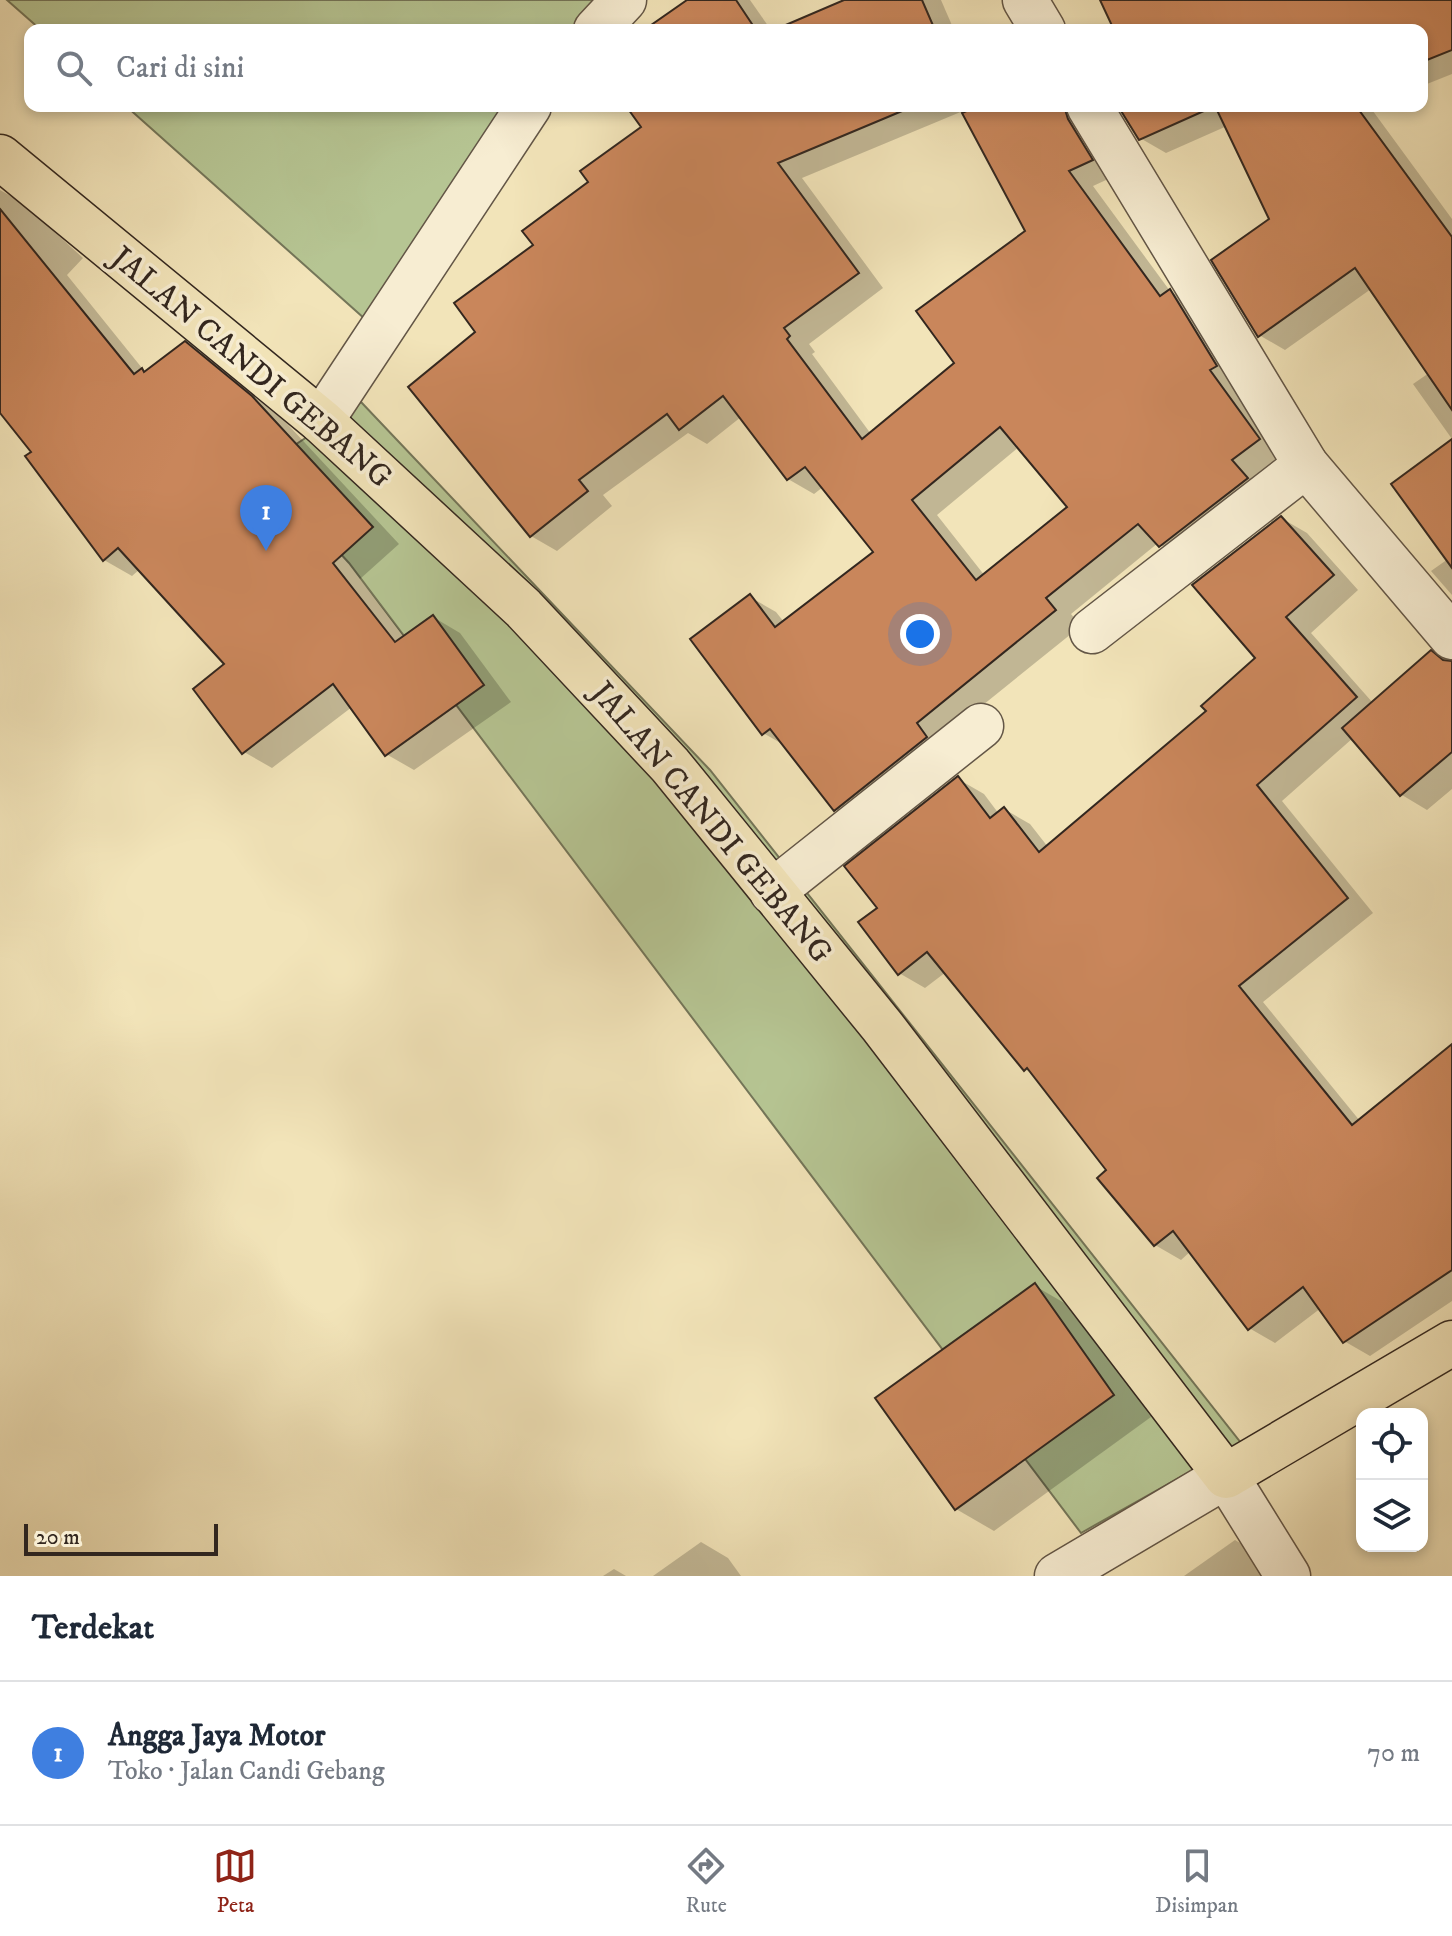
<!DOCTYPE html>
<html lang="id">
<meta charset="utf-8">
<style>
:root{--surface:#fff;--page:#f2f2f3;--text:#1f2937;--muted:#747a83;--line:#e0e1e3;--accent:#8f2418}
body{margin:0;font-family:"IM FELL DW Pica",serif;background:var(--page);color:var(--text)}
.controls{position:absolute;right:24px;bottom:24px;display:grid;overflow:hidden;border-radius:16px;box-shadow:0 4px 12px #0003}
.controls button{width:72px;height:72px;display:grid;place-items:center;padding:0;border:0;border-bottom:2px solid var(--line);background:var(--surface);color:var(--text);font:40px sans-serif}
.scale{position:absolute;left:24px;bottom:20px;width:194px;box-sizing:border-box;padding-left:8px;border:4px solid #33271f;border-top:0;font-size:22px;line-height:28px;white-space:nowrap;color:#33271f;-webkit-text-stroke:6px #f7edd2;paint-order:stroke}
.you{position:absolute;left:920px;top:634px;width:28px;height:28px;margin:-20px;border:6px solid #fff;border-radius:50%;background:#1a73e8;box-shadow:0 0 0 12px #1a73e833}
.badge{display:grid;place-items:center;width:52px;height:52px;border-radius:50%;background:var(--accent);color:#fff;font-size:26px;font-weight:700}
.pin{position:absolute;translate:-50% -66px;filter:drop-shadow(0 2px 4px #0008)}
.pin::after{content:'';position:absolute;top:42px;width:28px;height:24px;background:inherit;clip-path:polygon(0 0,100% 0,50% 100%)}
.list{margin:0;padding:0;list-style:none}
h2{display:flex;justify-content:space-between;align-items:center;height:104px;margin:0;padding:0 32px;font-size:34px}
h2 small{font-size:26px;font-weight:400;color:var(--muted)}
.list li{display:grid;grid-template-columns:52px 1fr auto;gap:24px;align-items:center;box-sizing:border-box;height:144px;padding:0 32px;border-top:2px solid var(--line)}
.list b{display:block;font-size:30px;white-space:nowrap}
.list p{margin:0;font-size:26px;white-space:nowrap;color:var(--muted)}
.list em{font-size:26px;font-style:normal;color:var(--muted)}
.icon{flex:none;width:44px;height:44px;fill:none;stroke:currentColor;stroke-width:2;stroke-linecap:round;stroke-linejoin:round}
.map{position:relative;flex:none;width:1452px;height:1576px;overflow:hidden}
.search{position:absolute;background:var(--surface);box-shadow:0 4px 12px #0003;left:24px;right:24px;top:24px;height:88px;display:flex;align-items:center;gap:20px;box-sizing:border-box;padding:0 28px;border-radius:16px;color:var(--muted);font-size:30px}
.sheet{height:248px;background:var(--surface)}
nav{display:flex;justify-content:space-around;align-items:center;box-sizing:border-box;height:112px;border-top:2px solid var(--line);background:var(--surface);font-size:22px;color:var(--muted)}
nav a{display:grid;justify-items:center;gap:4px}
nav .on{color:var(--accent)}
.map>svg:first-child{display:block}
.green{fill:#b6c593;stroke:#747659;stroke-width:2}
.shadow{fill:#0003;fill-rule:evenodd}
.building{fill:#c9865b;stroke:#33271f;stroke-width:2;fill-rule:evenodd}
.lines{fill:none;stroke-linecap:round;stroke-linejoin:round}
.minor-casing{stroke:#635646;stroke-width:47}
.major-casing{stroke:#33271f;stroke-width:47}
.minor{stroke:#f7edd2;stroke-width:44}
.major{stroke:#f2e4b9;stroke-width:44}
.labels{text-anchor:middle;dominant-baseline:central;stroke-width:7;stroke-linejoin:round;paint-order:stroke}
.street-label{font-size:32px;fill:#33271f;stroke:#f7edd2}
</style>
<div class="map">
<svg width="1452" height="1576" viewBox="0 0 1452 1576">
<rect width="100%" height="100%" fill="#f2e4b9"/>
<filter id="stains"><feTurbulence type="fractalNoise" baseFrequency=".0025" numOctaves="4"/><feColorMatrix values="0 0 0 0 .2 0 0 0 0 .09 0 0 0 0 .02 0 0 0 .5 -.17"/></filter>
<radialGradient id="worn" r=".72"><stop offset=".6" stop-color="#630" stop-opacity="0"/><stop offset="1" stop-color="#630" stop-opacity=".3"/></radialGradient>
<!-- green -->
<g class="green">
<path d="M 7,0 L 620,0 L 598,30 L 41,30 Z"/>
<path d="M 126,106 L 541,106 L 365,319 Z"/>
<path d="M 361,402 L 710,770 L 1241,1443 L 1081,1533 L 349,563 L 261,467 Z"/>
</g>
<!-- shadow -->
<g class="shadow">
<path d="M 690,0 L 750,0 L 771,30 L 648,30 Z"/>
<path d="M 849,0 L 941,0 L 954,30 L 779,30 Z"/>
<path d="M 1103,0 L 1452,0 L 1452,74 L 1422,86 L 1422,30 L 1116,30 Z"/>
<path d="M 629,106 L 975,106 L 802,178 L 883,288 L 809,344 L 815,352 L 812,354 L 871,434 L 956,363 L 1028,232 L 1021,106 L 1095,106 L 1117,175 L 1093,186 L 1170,291 L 1196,306 L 1285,455 L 1186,561 L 1158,543 L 1071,614 L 1081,626 L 942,738 L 861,824 L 835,809 L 786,746 L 763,733 L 750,597 L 776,612 L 784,622 L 876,553 L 823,487 L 814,494 L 788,479 L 741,417 L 707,444 L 688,433 L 603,495 L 612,506 L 557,551 L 531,536 L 478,333 L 535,245 L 644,127 ZM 1019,447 L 1070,507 L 985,576 L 937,515 Z"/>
<path d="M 1118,106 L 1373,106 L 1370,107 L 1452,219 L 1452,439 L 1413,384 L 1429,373 L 1371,289 L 1285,350 L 1259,335 L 1272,219 L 1227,126 L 1166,153 L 1140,138 Z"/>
<path d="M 0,190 L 23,203 L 83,258 L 67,275 L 146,373 L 185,344 L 213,360 L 279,415 L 399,544 L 360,579 L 405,637 L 433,617 L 460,633 L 511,702 L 414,770 L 386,754 L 352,707 L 272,768 L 244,752 L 227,665 L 140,569 L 132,576 L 104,560 L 34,452 L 0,409 Z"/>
<path d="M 1452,442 L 1452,595 L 1431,571 L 1448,559 Z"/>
<path d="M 1281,518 L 1307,533 L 1358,590 L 1311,633 L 1373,703 L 1431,653 L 1452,663 L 1452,789 L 1427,810 L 1402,795 L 1353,738 L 1282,801 L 1373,913 L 1263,1002 L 1360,1121 L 1452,1047 L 1452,1301 L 1370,1356 L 1344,1341 L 1321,1308 L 1275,1343 L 1249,1328 L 1191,1251 L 1181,1260 L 1155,1245 L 1109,1170 L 1033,1074 L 1025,1069 L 946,972 L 925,988 L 899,973 L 880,908 L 958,779 L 984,794 L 999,814 L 1004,809 L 1030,824 L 1048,847 L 1208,711 L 1258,658 Z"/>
<path d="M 1035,1286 L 1073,1308 L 1151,1417 L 994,1531 L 956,1509 Z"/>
<path d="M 1235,1540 L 1262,1556 L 1274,1576 L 1184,1576 Z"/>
<path d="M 701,1542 L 728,1558 L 741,1576 L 653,1576 Z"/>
<path d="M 614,1569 L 626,1576 L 603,1576 Z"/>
</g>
<!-- building -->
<g class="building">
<path d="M 687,0 L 736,0 L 756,30 L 644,30 Z"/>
<path d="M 844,0 L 922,0 L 935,30 L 774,30 Z"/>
<path d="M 1100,0 L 1452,0 L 1452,50 L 1422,62 L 1422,30 L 1114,30 Z"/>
<path d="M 626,106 L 914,106 L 778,163 L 859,273 L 784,328 L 790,336 L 787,339 L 862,439 L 954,363 L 916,311 L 1025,231 L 962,113 L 978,106 L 1064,106 L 1068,119 L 1093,160 L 1069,171 L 1160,296 L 1170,289 L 1217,366 L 1210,370 L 1260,439 L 1232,460 L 1248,478 L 1159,547 L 1138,524 L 1046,598 L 1056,610 L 917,723 L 927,737 L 834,811 L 770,729 L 762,735 L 690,639 L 750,594 L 775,627 L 873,552 L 805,467 L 787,480 L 723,396 L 679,430 L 667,414 L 579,480 L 588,491 L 530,537 L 408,387 L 475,332 L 454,303 L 533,245 L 522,231 L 588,182 L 580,171 L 641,127 ZM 1000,427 L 1067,507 L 976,580 L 912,500 Z"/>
<path d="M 1118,106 L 1215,106 L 1139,140 Z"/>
<path d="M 1215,106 L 1356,106 L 1452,237 L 1452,410 L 1355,268 L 1258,337 L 1211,260 L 1269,219 Z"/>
<path d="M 0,209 L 134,374 L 142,368 L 144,372 L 185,341 L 252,396 L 373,527 L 333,563 L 395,642 L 433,615 L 484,685 L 385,756 L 333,684 L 242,754 L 193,689 L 224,664 L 118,548 L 103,561 L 25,456 L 31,452 L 0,413 Z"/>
<path d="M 1452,439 L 1452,568 L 1391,484 Z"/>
<path d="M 1281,516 L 1334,575 L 1286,617 L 1357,697 L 1257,785 L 1348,898 L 1239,986 L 1352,1125 L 1452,1044 L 1452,1270 L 1343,1343 L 1303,1287 L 1248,1330 L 1173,1231 L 1154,1246 L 1097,1178 L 1106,1170 L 1027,1068 L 1024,1071 L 927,952 L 898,975 L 858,922 L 877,908 L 844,866 L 958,776 L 990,818 L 1004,807 L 1039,852 L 1206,711 L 1201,706 L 1255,658 L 1192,585 Z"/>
<path d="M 1431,650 L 1443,660 L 1452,661 L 1452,752 L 1400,796 L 1342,728 Z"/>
<path d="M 1035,1283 L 1114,1395 L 955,1510 L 875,1398 Z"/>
</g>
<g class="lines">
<!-- minor casing -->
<g class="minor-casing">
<g id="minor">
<path d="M 1025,0 L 1043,30"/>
<path d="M 596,30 L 624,0"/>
<path d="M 1089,106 L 1306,465 L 1452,637"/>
<path d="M 321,421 L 529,106"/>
<path d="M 1092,631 L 1306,465"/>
<path d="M 772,892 L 981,726"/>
<path d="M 1057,1576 L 1226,1476 L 1288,1576"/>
</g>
</g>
<!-- major casing -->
<g class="major-casing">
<path id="major" d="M 0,157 L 321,421 L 523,608 L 670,765 L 882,1026 L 1226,1476 L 1452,1343"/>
</g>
<!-- minor -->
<use href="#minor" class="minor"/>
<!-- major -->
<use href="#major" class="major"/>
</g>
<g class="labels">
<!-- street labels -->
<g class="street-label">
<text transform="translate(251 368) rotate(40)">JALAN CANDI GEBANG</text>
<text transform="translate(711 823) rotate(50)">JALAN CANDI GEBANG</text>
</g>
</g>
<rect width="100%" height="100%" filter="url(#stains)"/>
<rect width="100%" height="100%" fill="url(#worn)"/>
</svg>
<div class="controls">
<button><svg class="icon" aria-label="locate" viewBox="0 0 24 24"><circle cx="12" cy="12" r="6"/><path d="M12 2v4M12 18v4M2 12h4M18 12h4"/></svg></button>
<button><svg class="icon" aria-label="layers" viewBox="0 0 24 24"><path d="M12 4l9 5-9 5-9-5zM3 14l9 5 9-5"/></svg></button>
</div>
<div class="scale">20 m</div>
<div class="you"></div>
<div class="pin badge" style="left:266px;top:551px;background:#3f7fe0">1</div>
<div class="search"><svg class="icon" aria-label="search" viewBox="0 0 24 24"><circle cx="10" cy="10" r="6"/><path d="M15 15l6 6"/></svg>Cari di sini</div>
</div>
<section class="sheet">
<h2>Terdekat<small></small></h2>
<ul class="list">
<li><span class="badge" style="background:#3f7fe0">1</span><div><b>Angga Jaya Motor</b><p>Toko · Jalan Candi Gebang</p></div><em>70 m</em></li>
</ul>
</section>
<nav>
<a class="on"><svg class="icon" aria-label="map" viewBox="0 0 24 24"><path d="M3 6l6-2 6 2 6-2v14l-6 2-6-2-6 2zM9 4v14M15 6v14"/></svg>Peta</a>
<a><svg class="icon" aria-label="directions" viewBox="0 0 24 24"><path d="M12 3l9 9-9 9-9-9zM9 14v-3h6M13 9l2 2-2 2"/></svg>Rute</a>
<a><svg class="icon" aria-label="saved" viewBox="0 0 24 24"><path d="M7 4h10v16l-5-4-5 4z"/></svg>Disimpan</a>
</nav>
